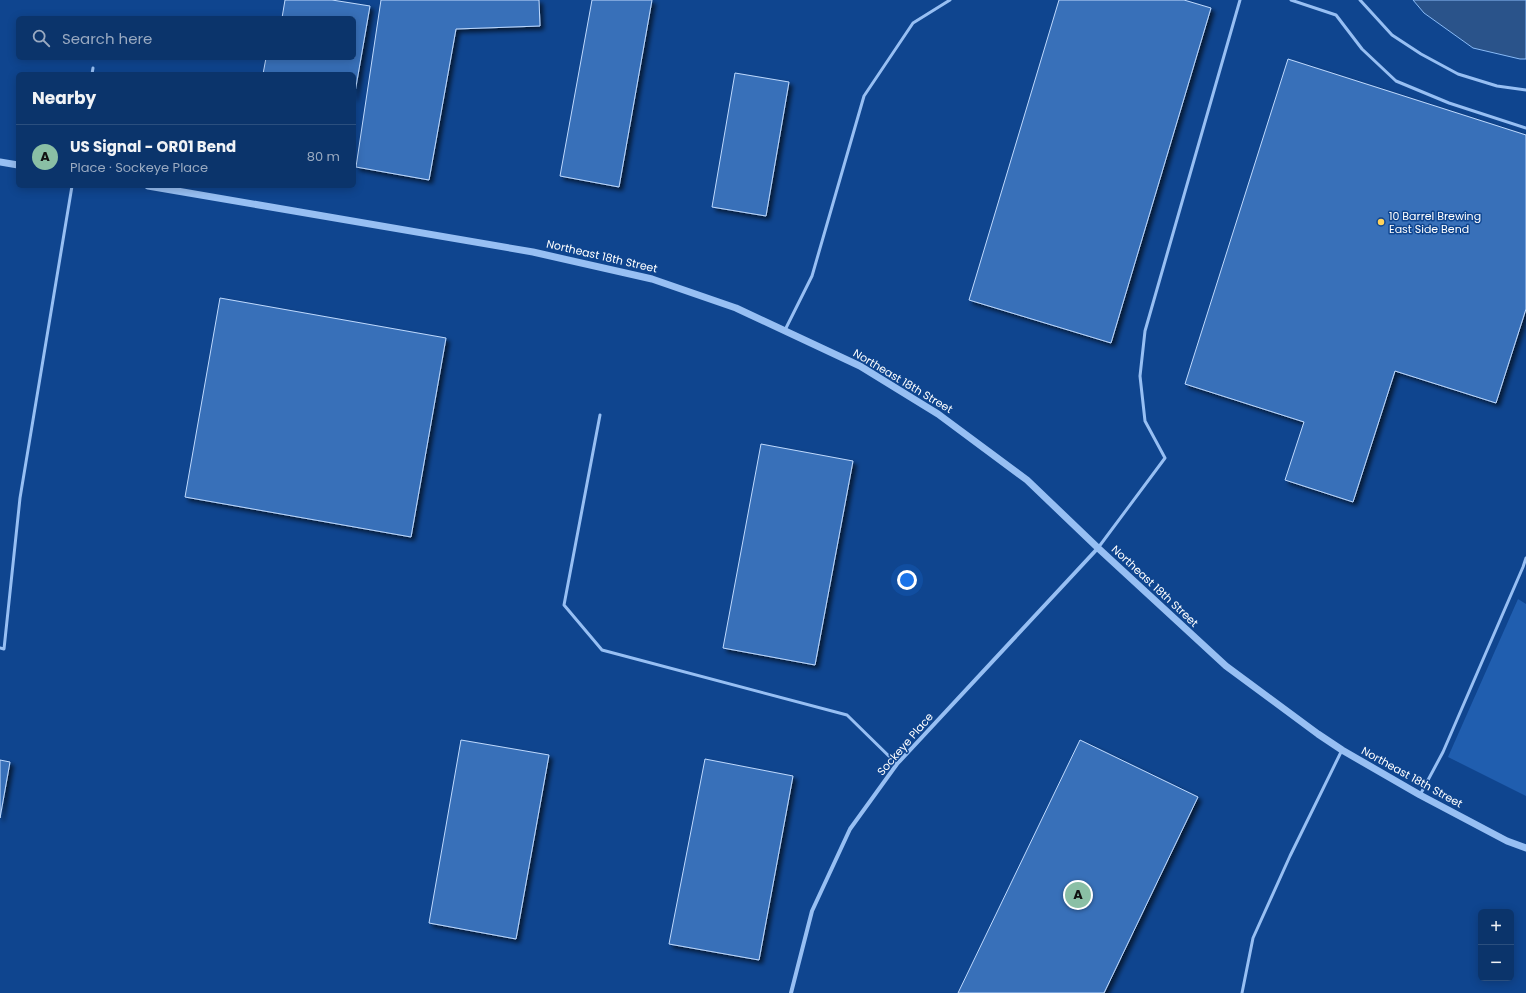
<!DOCTYPE html>
<meta charset="utf-8">
<style>
:root{--surface:#0b346b;--page:#143c71;--text:#f1f3f6;--muted:#9aaac1;--line:#2b4f7e;--accent:#8abfa5}
body{margin:0;font-family:Poppins,sans-serif;background:var(--page);color:var(--text)}
.controls{position:absolute;right:12px;bottom:12px;display:grid;overflow:hidden;border-radius:6px;box-shadow:0 2px 10px #0003}
.controls button{width:36px;height:36px;display:grid;place-items:center;padding:0;border:0;border-bottom:1px solid var(--line);background:var(--surface);color:var(--text);font:20px sans-serif}
.you{position:absolute;left:907px;top:580px;width:14px;height:14px;margin:-10px;border:3px solid #fff;border-radius:50%;background:#1a73e8;box-shadow:0 0 0 6px #1a73e833}
.badge{display:grid;place-items:center;width:26px;height:26px;border-radius:50%;background:var(--accent);color:#111;font-size:13px;font-weight:700}
.pin{position:absolute;translate:-50% -50%;border:2px solid #fff;box-shadow:0 1px 4px #0006}
.list{margin:0;padding:0;list-style:none}
h2{display:flex;justify-content:space-between;align-items:center;height:52px;margin:0;padding:0 16px;font-size:17px}
h2 small{font-size:13px;font-weight:400;color:var(--muted)}
.list li{display:grid;grid-template-columns:26px 1fr auto;gap:12px;align-items:center;box-sizing:border-box;height:64px;padding:0 16px;border-top:1px solid var(--line)}
.list b{display:block;font-size:15px;white-space:nowrap}
.list p{margin:0;font-size:13px;white-space:nowrap;color:var(--muted)}
.list em{font-size:13px;font-style:normal;color:var(--muted)}
.icon{flex:none;width:22px;height:22px;fill:none;stroke:currentColor;stroke-width:2;stroke-linecap:round;stroke-linejoin:round}
.map{position:relative;flex:none;width:1526px;height:993px;overflow:hidden}
.search{position:absolute;background:var(--surface);box-shadow:0 2px 10px #0003;left:16px;top:16px;width:340px;height:44px;display:flex;align-items:center;gap:10px;box-sizing:border-box;padding:0 14px;border-radius:6px;color:var(--muted);font-size:15px}
.panel{position:absolute;background:var(--surface);box-shadow:0 2px 10px #0003;left:16px;top:72px;width:340px;height:116px;border-radius:6px}
.map>svg:first-child{display:block}
.green{fill:#205eaf}
.water{fill:#2a538a;stroke:#88baf7}
.building{fill:#376fb9;stroke:#bfdafe;filter:url(#shadow)}
.lines{fill:none;stroke-linecap:round;stroke-linejoin:round}
.service{stroke:#97bff3;stroke-width:3}
.minor{stroke:#97bff3;stroke-width:4}
.tertiary{stroke:#97bff3;stroke-width:7}
.poi-dot{fill:#ffd25a;stroke:#0f458f;stroke-width:1.5}
.labels{text-anchor:middle;dominant-baseline:central;stroke-width:3;stroke-linejoin:round;paint-order:stroke}
.poi-label{font-size:11px;fill:#fff;stroke:#0f458f;text-anchor:start}
.street-label{font-size:11px;fill:#fff;stroke:#0f458f}
</style>
<div class="map">
<svg width="1526" height="993" viewBox="0 0 1526 993">
<defs>
<filter id="shadow"><feDropShadow dx="3.5" dy="3.5" stdDeviation="2" flood-color="#0009"/></filter>
</defs>
<rect width="100%" height="100%" fill="#0f458f"/>
<!-- green -->
<path class="green" d="M 1518,599 L 1526,604 L 1526,796 L 1448,757 Z"/>
<!-- water -->
<path class="water" d="M 1413,0 L 1526,0 L 1526,59 L 1520,59 L 1473,48 L 1424,13 Z"/>
<!-- building -->
<g class="building">
<path d="M 285,0 L 332,0 L 370,6 L 354,98 L 354,74 L 263,74 L 266,58 L 354,58 L 354,18 L 282,18 Z"/>
<path d="M 381,0 L 539,0 L 540,26 L 456,29 L 429,180 L 356,167 Z"/>
<path d="M 592,0 L 652,0 L 619,187 L 560,176 Z"/>
<path d="M 1059,0 L 1184,0 L 1211,8 L 1111,343 L 969,300 Z"/>
<path d="M 1288,59 L 1526,135 L 1526,309 L 1496,403 L 1395,371 L 1353,502 L 1285,480 L 1304,422 L 1185,384 Z"/>
<path d="M 735,73 L 789,82 L 766,216 L 712,207 Z"/>
<path d="M 220,298 L 446,338 L 411,537 L 185,497 Z"/>
<path d="M 761,444 L 853,461 L 815,665 L 723,648 Z"/>
<path d="M 461,740 L 549,755 L 516,939 L 429,923 Z"/>
<path d="M 1080,740 L 1198,797 L 1104,993 L 958,993 Z"/>
<path d="M 705,759 L 793,776 L 759,960 L 669,944 Z"/>
<path d="M 0,760 L 10,762 L 0,818 Z"/>
</g>
<g class="lines">
<!-- service -->
<g class="service">
<path d="M 1291,0 L 1336,15 L 1362,49 L 1396,81 L 1449,103 L 1526,128"/>
<path d="M 1360,0 L 1392,35 L 1421,54 L 1458,74 L 1497,86 L 1526,90"/>
<path d="M 92,74 L 93,68"/>
<path d="M 785,330 L 812,276 L 864,96 L 913,23 L 950,0"/>
<path d="M 600,415 L 564,605 L 602,650 L 847,715 L 897,764"/>
<path d="M 1098,548 L 1165,458 L 1145,421 L 1140,376 L 1145,331 L 1240,0"/>
<path d="M 0,648 L 4,649 L 20,498 L 72,186"/>
<path d="M 1420,795 L 1443,752 L 1523,567 L 1526,558"/>
<path d="M 1242,993 L 1253,938 L 1290,856 L 1342,750"/>
</g>
<!-- minor -->
<path class="minor" d="M 791,993 L 812,911 L 850,829 L 897,764 L 1098,548"/>
<!-- tertiary -->
<g class="tertiary">
<path d="M 0,162 L 18,165"/>
<path d="M 148,186 L 533,252 L 652,279 L 736,308 L 860,366 L 938,414 L 1027,480 L 1098,548 L 1226,666 L 1318,734 L 1342,750 L 1420,795 L 1507,841 L 1526,848"/>
</g>
</g>
<!-- markers -->
<circle class="poi-dot" cx="1381" cy="222" r="4"/>
<g class="labels">
<!-- poi labels -->
<g class="poi-label">
<text x="1389" y="216">10 Barrel Brewing<tspan x="1389" dy="13">East Side Bend</tspan></text>
</g>
<!-- street labels -->
<g class="street-label">
<text transform="translate(602 256) rotate(13)">Northeast 18th Street</text>
<text transform="translate(903 381) rotate(31)">Northeast 18th Street</text>
<text transform="translate(1155 586) rotate(43)">Northeast 18th Street</text>
<text transform="translate(905 744) rotate(-49)">Sockeye Place</text>
<text transform="translate(1412 777) rotate(29)">Northeast 18th Street</text>
</g>
</g>
</svg>
<div class="controls">
<button>+</button>
<button>−</button>
</div>
<div class="you"></div>
<div class="pin badge" style="left:1078px;top:895px">A</div>
<div class="search"><svg class="icon" aria-label="search" viewBox="0 0 24 24"><circle cx="10" cy="10" r="6"/><path d="M15 15l6 6"/></svg>Search here</div>
<section class="panel">
<h2>Nearby<small></small></h2>
<ul class="list">
<li><span class="badge">A</span><div><b>US Signal - OR01 Bend</b><p>Place · Sockeye Place</p></div><em>80 m</em></li>
</ul>
</section>
</div>
